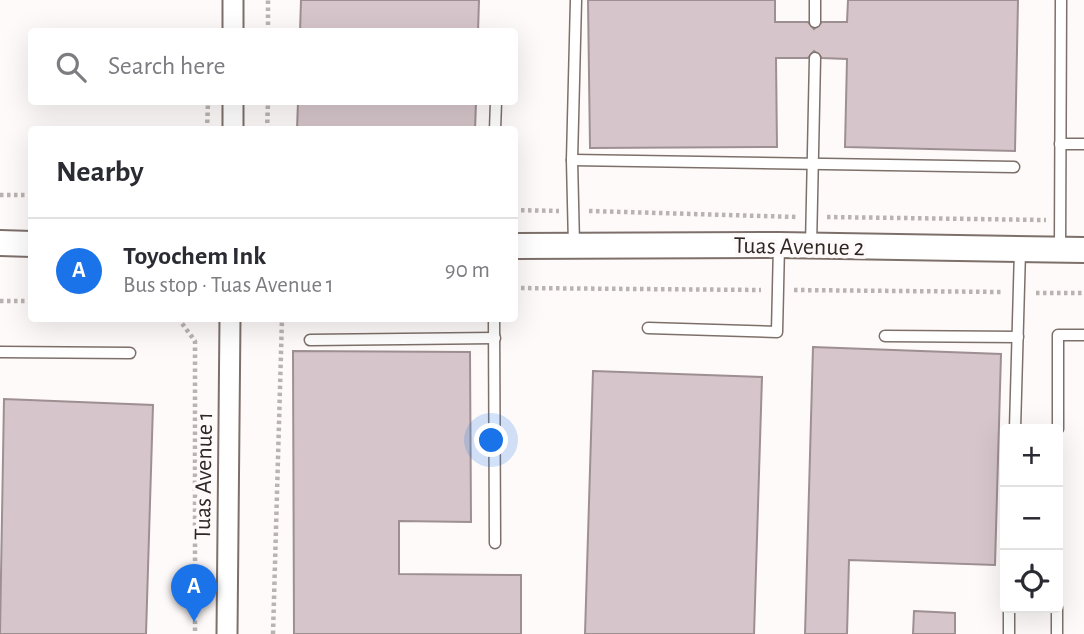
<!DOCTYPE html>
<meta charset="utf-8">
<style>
:root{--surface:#fff;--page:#f7f7f7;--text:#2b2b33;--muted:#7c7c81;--line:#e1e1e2;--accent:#1a73e8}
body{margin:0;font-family:"Alegreya Sans",sans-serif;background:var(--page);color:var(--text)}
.controls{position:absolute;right:21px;bottom:21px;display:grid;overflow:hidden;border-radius:7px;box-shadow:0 7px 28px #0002}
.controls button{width:63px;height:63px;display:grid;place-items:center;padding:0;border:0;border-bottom:2px solid var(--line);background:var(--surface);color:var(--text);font:35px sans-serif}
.you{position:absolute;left:492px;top:441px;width:24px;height:24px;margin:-18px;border:5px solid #fff;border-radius:50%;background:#1a73e8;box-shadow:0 0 0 10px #1a73e833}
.badge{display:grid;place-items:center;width:46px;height:46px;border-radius:50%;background:var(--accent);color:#fff;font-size:23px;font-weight:700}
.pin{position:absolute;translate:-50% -58px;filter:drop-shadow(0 2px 4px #0008)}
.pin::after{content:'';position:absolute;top:37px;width:24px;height:21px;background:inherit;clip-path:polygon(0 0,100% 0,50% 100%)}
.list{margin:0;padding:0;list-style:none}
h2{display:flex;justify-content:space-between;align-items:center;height:91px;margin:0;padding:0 28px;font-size:30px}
h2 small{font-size:23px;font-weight:400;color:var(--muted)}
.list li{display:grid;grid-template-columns:46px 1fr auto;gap:21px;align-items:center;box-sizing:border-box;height:105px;padding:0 28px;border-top:2px solid var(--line)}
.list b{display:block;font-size:26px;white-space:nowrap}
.list p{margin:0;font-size:23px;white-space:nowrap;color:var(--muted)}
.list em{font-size:23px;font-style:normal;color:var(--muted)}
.icon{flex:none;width:38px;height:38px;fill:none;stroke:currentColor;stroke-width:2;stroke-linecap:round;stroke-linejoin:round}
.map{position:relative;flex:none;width:1084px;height:634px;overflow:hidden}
.search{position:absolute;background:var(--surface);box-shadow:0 7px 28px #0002;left:28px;top:28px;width:490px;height:77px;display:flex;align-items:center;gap:18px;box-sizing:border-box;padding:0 24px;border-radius:7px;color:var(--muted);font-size:26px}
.panel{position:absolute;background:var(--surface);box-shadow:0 7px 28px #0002;left:28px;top:126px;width:490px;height:196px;border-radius:7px}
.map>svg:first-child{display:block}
.building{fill:#d6c6cb;stroke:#9e8f93;stroke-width:2}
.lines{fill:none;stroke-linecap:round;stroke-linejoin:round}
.service-casing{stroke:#7d706a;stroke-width:13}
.minor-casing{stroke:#7d706a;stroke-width:23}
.tertiary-casing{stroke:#7d706a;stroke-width:28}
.path{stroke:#b9b4b2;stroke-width:4.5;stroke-dasharray:3.5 3.5;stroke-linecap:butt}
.service{stroke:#fff;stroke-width:10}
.minor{stroke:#fff;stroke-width:19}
.tertiary{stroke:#fff;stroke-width:24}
.labels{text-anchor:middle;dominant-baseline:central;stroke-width:7;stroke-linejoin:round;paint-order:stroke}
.street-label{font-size:24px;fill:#2e2825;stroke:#fefaf9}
</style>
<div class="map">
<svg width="1084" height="634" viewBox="0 0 1084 634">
<rect width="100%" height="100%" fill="#fefaf9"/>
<!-- building -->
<g class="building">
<path d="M 301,0 L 479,0 L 478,32 L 300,32 Z"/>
<path d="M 588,0 L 775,0 L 775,22 L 808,22 L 814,29 L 822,22 L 847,22 L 848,0 L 1018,0 L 1015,151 L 845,147 L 847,59 L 822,58 L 814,51 L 808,58 L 776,58 L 777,147 L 590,148 Z"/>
<path d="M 298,102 L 476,102 L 475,130 L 297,130 Z"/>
<path d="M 813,347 L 1001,354 L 995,565 L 849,560 L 847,634 L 805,634 Z"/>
<path d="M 293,351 L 470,352 L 471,522 L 399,521 L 399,574 L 521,575 L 521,634 L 294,634 Z"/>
<path d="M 593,371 L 762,377 L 754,634 L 585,634 Z"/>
<path d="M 4,399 L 153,405 L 146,634 L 0,634 Z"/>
<path d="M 914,611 L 955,613 L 955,634 L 913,634 Z"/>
</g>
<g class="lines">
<!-- service casing -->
<g class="service-casing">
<g id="service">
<path d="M 815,22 L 815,0"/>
<path d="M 495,130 L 496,102"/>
<path d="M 1060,144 L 1084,144"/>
<path d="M 572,160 L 1014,167"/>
<path d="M 574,245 L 572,160 L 576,0"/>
<path d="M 811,246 L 815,58"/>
<path d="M 1060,248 L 1061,0"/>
<path d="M 494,318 L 495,543"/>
<path d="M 648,328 L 777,332 L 779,245"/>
<path d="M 885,336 L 1018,337"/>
<path d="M 310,340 L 495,338"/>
<path d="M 0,352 L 130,353"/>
<path d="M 1015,429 L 1020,250"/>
<path d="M 1058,429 L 1058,335 L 1084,335"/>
<path d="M 1009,634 L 1009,608"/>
<path d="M 1057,634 L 1057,608"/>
</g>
</g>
<!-- minor casing -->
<g class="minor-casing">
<g id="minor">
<path d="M 233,0 L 233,32"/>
<path d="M 233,130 L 233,102"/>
<path d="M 227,634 L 230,318"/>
</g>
</g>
<!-- tertiary casing -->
<g class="tertiary-casing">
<g id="tertiary">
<path d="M 0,243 L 32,244"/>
<path d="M 514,246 L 779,245 L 1084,250"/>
</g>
</g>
<!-- path -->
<g class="path">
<path d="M 268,32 L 268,0"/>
<path d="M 207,130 L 208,102"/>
<path d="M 267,130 L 268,102"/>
<path d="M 0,195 L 32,195"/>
<path d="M 514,210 L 559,211"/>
<path d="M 589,211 L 797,217"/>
<path d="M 827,217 L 1046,220"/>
<path d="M 514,288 L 761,290"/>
<path d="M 794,290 L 1003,292"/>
<path d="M 1036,293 L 1084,293"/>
<path d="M 0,301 L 32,301"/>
<path d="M 178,318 L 195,341 L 195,634"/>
<path d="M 273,634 L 282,318"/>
</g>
<!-- service -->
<use href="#service" class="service"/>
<!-- minor -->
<use href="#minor" class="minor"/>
<!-- tertiary -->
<use href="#tertiary" class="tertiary"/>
</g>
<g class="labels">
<!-- street labels -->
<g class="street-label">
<text transform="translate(799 247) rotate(1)">Tuas Avenue 2</text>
<text transform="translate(204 476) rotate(-89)">Tuas Avenue 1</text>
</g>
</g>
</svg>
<div class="controls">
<button>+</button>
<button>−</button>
<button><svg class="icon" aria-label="locate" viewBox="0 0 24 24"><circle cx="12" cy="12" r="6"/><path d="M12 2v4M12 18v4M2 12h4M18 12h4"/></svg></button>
</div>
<div class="you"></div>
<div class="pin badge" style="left:194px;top:622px">A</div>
<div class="search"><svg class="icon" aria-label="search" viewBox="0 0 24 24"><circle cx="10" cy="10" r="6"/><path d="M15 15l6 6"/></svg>Search here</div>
<section class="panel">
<h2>Nearby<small></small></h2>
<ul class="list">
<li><span class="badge">A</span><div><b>Toyochem Ink</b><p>Bus stop · Tuas Avenue 1</p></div><em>90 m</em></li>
</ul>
</section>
</div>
